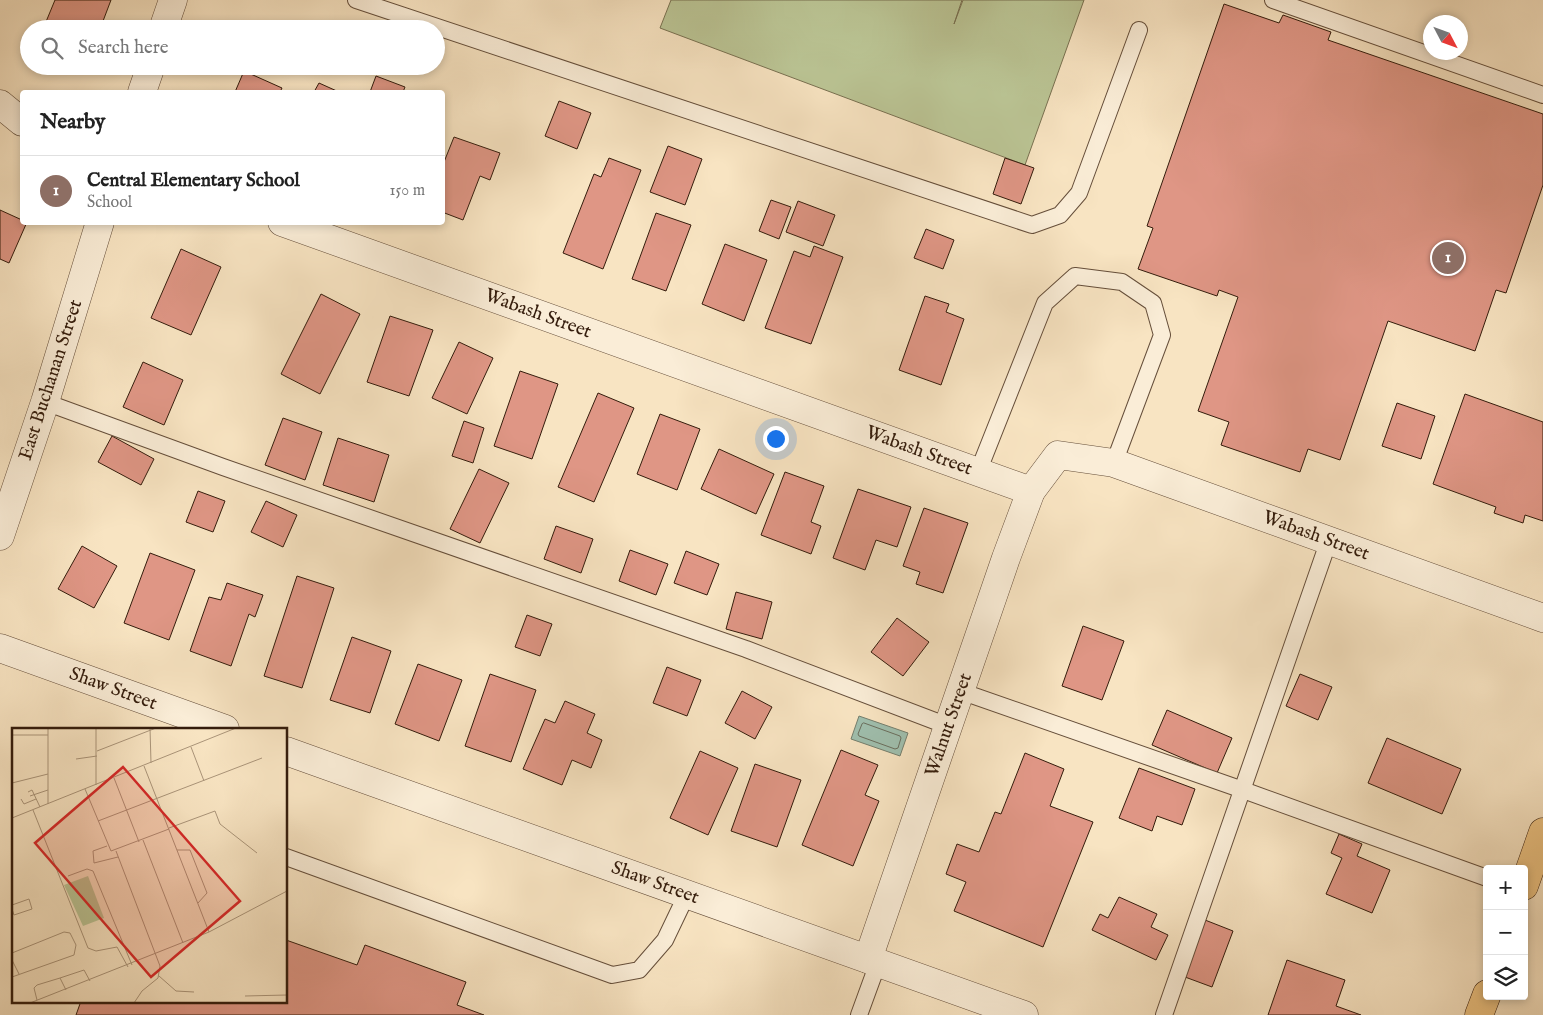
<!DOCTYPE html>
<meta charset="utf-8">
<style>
:root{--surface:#fff;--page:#f6f6f6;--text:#222;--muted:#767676;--line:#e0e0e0;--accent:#1a73e8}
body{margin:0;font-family:"IM FELL English",serif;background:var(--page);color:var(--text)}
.controls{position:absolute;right:15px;bottom:15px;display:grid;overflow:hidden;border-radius:5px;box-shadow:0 2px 8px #0003}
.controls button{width:45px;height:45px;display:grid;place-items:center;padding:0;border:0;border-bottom:1px solid var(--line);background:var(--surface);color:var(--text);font:25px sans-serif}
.compass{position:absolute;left:1423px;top:15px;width:45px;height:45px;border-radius:50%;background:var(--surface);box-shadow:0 2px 8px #0003;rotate:131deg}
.you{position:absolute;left:775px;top:438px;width:18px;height:18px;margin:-12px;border:4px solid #fff;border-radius:50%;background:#1a73e8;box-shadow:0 0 0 8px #1a73e833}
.badge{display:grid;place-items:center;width:32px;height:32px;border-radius:50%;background:var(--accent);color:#fff;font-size:16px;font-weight:700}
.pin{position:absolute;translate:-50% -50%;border:2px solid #fff;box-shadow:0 1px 5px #0006}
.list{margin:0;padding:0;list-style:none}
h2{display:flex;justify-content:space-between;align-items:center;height:65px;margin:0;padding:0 20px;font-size:21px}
h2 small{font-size:16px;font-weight:400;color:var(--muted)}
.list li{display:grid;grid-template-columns:32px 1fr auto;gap:15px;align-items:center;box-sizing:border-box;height:70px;padding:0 20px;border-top:1px solid var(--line)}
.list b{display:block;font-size:19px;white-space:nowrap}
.list p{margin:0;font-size:16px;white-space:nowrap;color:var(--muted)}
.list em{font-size:16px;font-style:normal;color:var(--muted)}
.icon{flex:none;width:28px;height:28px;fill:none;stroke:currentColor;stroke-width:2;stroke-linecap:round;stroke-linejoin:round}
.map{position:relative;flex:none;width:1543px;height:1015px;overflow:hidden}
.search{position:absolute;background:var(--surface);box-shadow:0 2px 8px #0003;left:20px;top:20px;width:425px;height:55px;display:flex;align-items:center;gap:12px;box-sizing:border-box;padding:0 18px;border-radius:28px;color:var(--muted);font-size:19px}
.panel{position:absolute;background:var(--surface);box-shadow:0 2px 8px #0003;left:20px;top:90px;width:425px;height:135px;border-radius:5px}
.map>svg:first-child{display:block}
.green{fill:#bbc595;stroke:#787050}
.water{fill:#9fbfae;stroke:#747e6d}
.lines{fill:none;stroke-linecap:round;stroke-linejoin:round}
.shore{stroke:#6a6e5d;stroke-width:1}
.building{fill:#df9685;stroke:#341c0c}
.lane-casing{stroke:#654e3a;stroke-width:18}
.street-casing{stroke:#654e3a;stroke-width:29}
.primary-casing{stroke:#341c0c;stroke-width:29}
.lane{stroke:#faedd7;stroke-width:16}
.street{stroke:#faedd7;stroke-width:28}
.primary{stroke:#ecc281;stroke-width:28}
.labels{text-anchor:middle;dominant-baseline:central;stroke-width:4.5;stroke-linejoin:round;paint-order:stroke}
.street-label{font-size:19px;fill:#341c0c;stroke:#faedd7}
.inset-road{fill:none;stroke:#aa9479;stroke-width:1}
.view{fill:#d62828;fill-opacity:0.15;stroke:#d62828;stroke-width:2.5}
.inset-edge{fill:none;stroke:#341c0c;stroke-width:2.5}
</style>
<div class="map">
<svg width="1543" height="1015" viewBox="0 0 1543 1015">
<rect width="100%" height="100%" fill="#f8e4c2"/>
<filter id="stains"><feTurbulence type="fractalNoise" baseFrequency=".004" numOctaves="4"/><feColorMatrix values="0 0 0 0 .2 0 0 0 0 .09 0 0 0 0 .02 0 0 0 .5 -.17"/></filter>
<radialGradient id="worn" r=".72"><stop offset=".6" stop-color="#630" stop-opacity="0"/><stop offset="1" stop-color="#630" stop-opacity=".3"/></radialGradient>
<!-- green -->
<path class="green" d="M 671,0 L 962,0 L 954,24 L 963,0 L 1084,0 L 1025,165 L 660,28 Z"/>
<!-- water -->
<path class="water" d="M 859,716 L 908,733 L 900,756 L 851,739 Z"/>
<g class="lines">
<!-- shore -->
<path class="shore" d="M 864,723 L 900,736 L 901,738 L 898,748 L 895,749 L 859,736 L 858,734 L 862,724 Z"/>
</g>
<!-- building -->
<g class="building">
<path d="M 55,0 L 111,0 L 100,29 L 43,29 Z"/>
<path d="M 1224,4 L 1279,23 L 1283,15 L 1331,32 L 1328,40 L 1543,114 L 1543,185 L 1506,293 L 1496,290 L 1475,351 L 1388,321 L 1340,460 L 1308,449 L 1300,472 L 1221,445 L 1229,422 L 1198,411 L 1238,297 L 1219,290 L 1217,296 L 1138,269 L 1153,228 L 1147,226 Z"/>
<path d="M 244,71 L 282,88 L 280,92 L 235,92 Z"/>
<path d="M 376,76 L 405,87 L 403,92 L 370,92 Z"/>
<path d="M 319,83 L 339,92 L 314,92 Z"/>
<path d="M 559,101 L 591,113 L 577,149 L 545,136 Z"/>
<path d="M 454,137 L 500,153 L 490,180 L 480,176 L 463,220 L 442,212 L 442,167 Z"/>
<path d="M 668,146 L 702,159 L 685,205 L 650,192 Z"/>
<path d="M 609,158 L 641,170 L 603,269 L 563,253 L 594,174 L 601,177 Z"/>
<path d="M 1005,158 L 1034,168 L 1021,204 L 993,194 Z"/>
<path d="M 771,200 L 791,207 L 779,239 L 759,231 Z"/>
<path d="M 798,201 L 835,215 L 823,246 L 786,232 Z"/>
<path d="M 0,210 L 22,220 L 22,222 L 27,222 L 9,263 L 0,259 Z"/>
<path d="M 656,213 L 691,225 L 666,291 L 632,279 Z"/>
<path d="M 926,229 L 954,240 L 943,269 L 914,258 Z"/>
<path d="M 725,244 L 767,260 L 744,321 L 702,304 Z"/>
<path d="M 814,246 L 843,257 L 811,344 L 765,328 L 794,251 L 810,257 Z"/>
<path d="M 181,249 L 221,267 L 191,335 L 151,318 Z"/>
<path d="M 321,294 L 360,314 L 320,394 L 281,374 Z"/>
<path d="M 925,296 L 949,304 L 946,312 L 964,319 L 941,385 L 899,370 Z"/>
<path d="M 390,316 L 433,330 L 409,396 L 367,382 Z"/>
<path d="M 459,342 L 493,358 L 467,414 L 432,398 Z"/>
<path d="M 143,362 L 183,380 L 164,425 L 123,407 Z"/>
<path d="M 520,371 L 558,384 L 532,459 L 494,446 Z"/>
<path d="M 598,393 L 634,408 L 594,502 L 558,487 Z"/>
<path d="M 1465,394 L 1543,422 L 1543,521 L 1525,515 L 1523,523 L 1494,513 L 1496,507 L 1433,484 Z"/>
<path d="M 1397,403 L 1435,416 L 1421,459 L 1382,446 Z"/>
<path d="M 660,414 L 700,429 L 677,490 L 637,474 Z"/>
<path d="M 283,418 L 322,432 L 305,480 L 265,465 Z"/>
<path d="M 464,421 L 484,428 L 473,463 L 452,456 Z"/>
<path d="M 112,436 L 154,459 L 141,485 L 98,462 Z"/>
<path d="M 338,438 L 389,455 L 374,502 L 323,485 Z"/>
<path d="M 719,449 L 774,474 L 756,514 L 701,489 Z"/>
<path d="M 479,469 L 509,483 L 480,543 L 450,529 Z"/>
<path d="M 785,472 L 824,486 L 811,522 L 821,526 L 811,554 L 761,535 Z"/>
<path d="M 858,489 L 911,507 L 897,547 L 876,540 L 865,570 L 833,558 Z"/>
<path d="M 198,491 L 225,501 L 213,532 L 186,522 Z"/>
<path d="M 266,501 L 297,515 L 283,547 L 251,532 Z"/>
<path d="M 924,508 L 968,523 L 943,593 L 916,584 L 920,572 L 903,566 Z"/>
<path d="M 556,526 L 593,539 L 581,573 L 544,559 Z"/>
<path d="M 82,546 L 117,566 L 94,608 L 58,589 Z"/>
<path d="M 630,550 L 668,564 L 656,595 L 619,581 Z"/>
<path d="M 686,551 L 719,564 L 707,595 L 674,583 Z"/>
<path d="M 150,553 L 195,570 L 169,640 L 124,623 Z"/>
<path d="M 297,576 L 334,588 L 302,688 L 264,676 Z"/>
<path d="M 227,583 L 263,595 L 255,617 L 249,614 L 231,666 L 190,651 L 209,597 L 221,600 Z"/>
<path d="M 736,592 L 772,602 L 762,639 L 726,629 Z"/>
<path d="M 527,615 L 552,624 L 540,656 L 515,647 Z"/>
<path d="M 897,618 L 929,642 L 903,676 L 871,652 Z"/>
<path d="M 1083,626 L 1124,641 L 1102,700 L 1062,686 Z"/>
<path d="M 352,637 L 391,651 L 370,713 L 330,700 Z"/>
<path d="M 418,664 L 462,680 L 439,741 L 395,724 Z"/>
<path d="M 667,667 L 701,680 L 687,716 L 653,703 Z"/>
<path d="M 490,674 L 536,690 L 511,762 L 465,746 Z"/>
<path d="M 1300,674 L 1332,687 L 1318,720 L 1286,706 Z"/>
<path d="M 742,691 L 772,707 L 755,739 L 725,723 Z"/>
<path d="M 565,701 L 595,714 L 587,733 L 602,740 L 591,768 L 572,760 L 562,785 L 523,769 L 545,719 L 555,723 Z"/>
<path d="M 1167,710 L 1232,738 L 1217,773 L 1152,745 Z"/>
<path d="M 1387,738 L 1461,769 L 1442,814 L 1368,783 Z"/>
<path d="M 841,750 L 878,765 L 865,795 L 879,801 L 853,866 L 802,845 Z"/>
<path d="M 700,751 L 738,768 L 708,835 L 670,818 Z"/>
<path d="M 1025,753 L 1064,769 L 1050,806 L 1093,822 L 1043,947 L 954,911 L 966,882 L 946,874 L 957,844 L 979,852 L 995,812 L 1001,814 Z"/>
<path d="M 755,764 L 801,780 L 777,847 L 731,831 Z"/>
<path d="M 1139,768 L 1195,789 L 1182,825 L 1157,816 L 1152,831 L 1119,818 Z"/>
<path d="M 1339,834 L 1362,844 L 1357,856 L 1390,870 L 1372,913 L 1326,894 L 1342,858 L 1331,853 Z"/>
<path d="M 1119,897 L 1157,914 L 1151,927 L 1168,935 L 1156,960 L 1092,930 L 1100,914 L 1108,918 Z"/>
<path d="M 1205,920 L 1233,931 L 1212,987 L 1185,977 Z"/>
<path d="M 286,940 L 357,965 L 365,945 L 466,982 L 457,1005 L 484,1015 L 76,1015 L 81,1001 L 286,1001 Z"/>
<path d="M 1287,960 L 1345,980 L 1336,1006 L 1361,1015 L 1268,1015 Z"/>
</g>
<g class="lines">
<!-- lane casing -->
<g class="lane-casing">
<g id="lane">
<path d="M 356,0 L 1032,225 L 1060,215 L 1079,193 L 1139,30"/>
<path d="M 1273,0 L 1543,95"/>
<path d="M 45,402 L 223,467 L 746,649 L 948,726"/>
<path d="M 978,472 L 1045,303 L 1075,276 L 1122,282 L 1153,303 L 1162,335 L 1114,463"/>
<path d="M 960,691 L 1243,790 L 1487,878"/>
<path d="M 286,857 L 612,975 L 639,970 L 665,940 L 687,894"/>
<path d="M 859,1015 L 878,963"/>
<path d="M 1164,1015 L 1329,540"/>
</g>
</g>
<!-- street casing -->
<g class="street-casing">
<g id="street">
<path d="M 163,29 L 173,0"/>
<path d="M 142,92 L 151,66"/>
<path d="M 0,104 L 22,122"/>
<path d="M 282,222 L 1031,491"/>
<path d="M 0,536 L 45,402 L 100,222"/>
<path d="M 0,648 L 225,729"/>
<path d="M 286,751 L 1024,1015"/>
<path d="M 868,959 L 1006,558 L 1031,491 L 1058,455 L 1114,463 L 1543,618"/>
</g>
</g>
<!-- primary casing -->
<g class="primary-casing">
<g id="primary">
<path d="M 1524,886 L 1543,832"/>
<path d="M 1479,1015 L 1487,994"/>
</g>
</g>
<!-- lane -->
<use href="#lane" class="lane"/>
<!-- street -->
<use href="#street" class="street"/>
<!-- primary -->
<use href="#primary" class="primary"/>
</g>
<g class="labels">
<!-- street labels -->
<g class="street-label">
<text transform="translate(538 314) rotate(20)">Wabash Street</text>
<text transform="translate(51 380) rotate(-72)">East Buchanan Street</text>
<text transform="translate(919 451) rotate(20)">Wabash Street</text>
<text transform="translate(1316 536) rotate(20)">Wabash Street</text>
<text transform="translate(113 689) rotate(20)">Shaw Street</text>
<text transform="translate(949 725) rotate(-71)">Walnut Street</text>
<text transform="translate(655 883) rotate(20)">Shaw Street</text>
</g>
</g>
<!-- overview -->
<g transform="translate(12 728)">
<rect width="275" height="275" fill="#f8e4c2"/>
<path d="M 76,148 L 92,190 L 71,198 L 52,157 Z" fill="#bbc595"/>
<path class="inset-road" d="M 84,0 L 84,57M 138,0 L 139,35M 0,7 L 36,7M 179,19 L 192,53M 85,23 L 144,0M 64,31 L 85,28M 132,38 L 197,204M 102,50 L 127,114M 0,55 L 36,46M 73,61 L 99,123 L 157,101M 16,64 L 20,62 L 28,79M 18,68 L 36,62M 9,71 L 12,76 L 24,71M 36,76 L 36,0M 21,82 L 76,220 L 84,223 L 105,219 L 116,239M 0,90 L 224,0M 86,93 L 250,30M 157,100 L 203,83 L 208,96 L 245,125M 131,112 L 171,215M 95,118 L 81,123 L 82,135 L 106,129M 165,122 L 178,122 L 195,165 L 186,175M 104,123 L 148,238 L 146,250 L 130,263 L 122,275M 56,148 L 75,141 L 81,143 L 120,237M 0,177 L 17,171 L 20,181 L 2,187 L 0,181M 0,225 L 52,204 L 58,205 L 64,217 L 62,227 L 0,249M 0,232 L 7,246M 147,248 L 164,263 L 182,264M 48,250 L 72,242 L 78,253M 233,268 L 275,267M 25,272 L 22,260 L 25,257 L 48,250 L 54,262M 18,275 L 197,204 L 275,163"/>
<path class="view" d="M 111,39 L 228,173 L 139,249 L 23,115 Z"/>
<rect width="275" height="275" class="inset-edge"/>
</g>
<rect width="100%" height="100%" filter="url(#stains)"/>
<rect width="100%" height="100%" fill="url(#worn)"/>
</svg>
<div class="controls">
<button>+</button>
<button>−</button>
<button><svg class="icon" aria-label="layers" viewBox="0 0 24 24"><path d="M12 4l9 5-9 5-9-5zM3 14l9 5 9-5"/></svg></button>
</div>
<svg class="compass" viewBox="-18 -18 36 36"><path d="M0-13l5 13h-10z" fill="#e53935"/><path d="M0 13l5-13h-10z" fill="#767676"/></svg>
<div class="you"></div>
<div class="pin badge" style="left:1448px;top:258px;background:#8d6e63">1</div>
<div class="search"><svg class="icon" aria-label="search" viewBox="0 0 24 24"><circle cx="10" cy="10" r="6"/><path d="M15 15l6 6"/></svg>Search here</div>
<section class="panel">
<h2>Nearby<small></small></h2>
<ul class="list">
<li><span class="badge" style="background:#8d6e63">1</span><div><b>Central Elementary School</b><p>School</p></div><em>150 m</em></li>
</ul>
</section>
</div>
